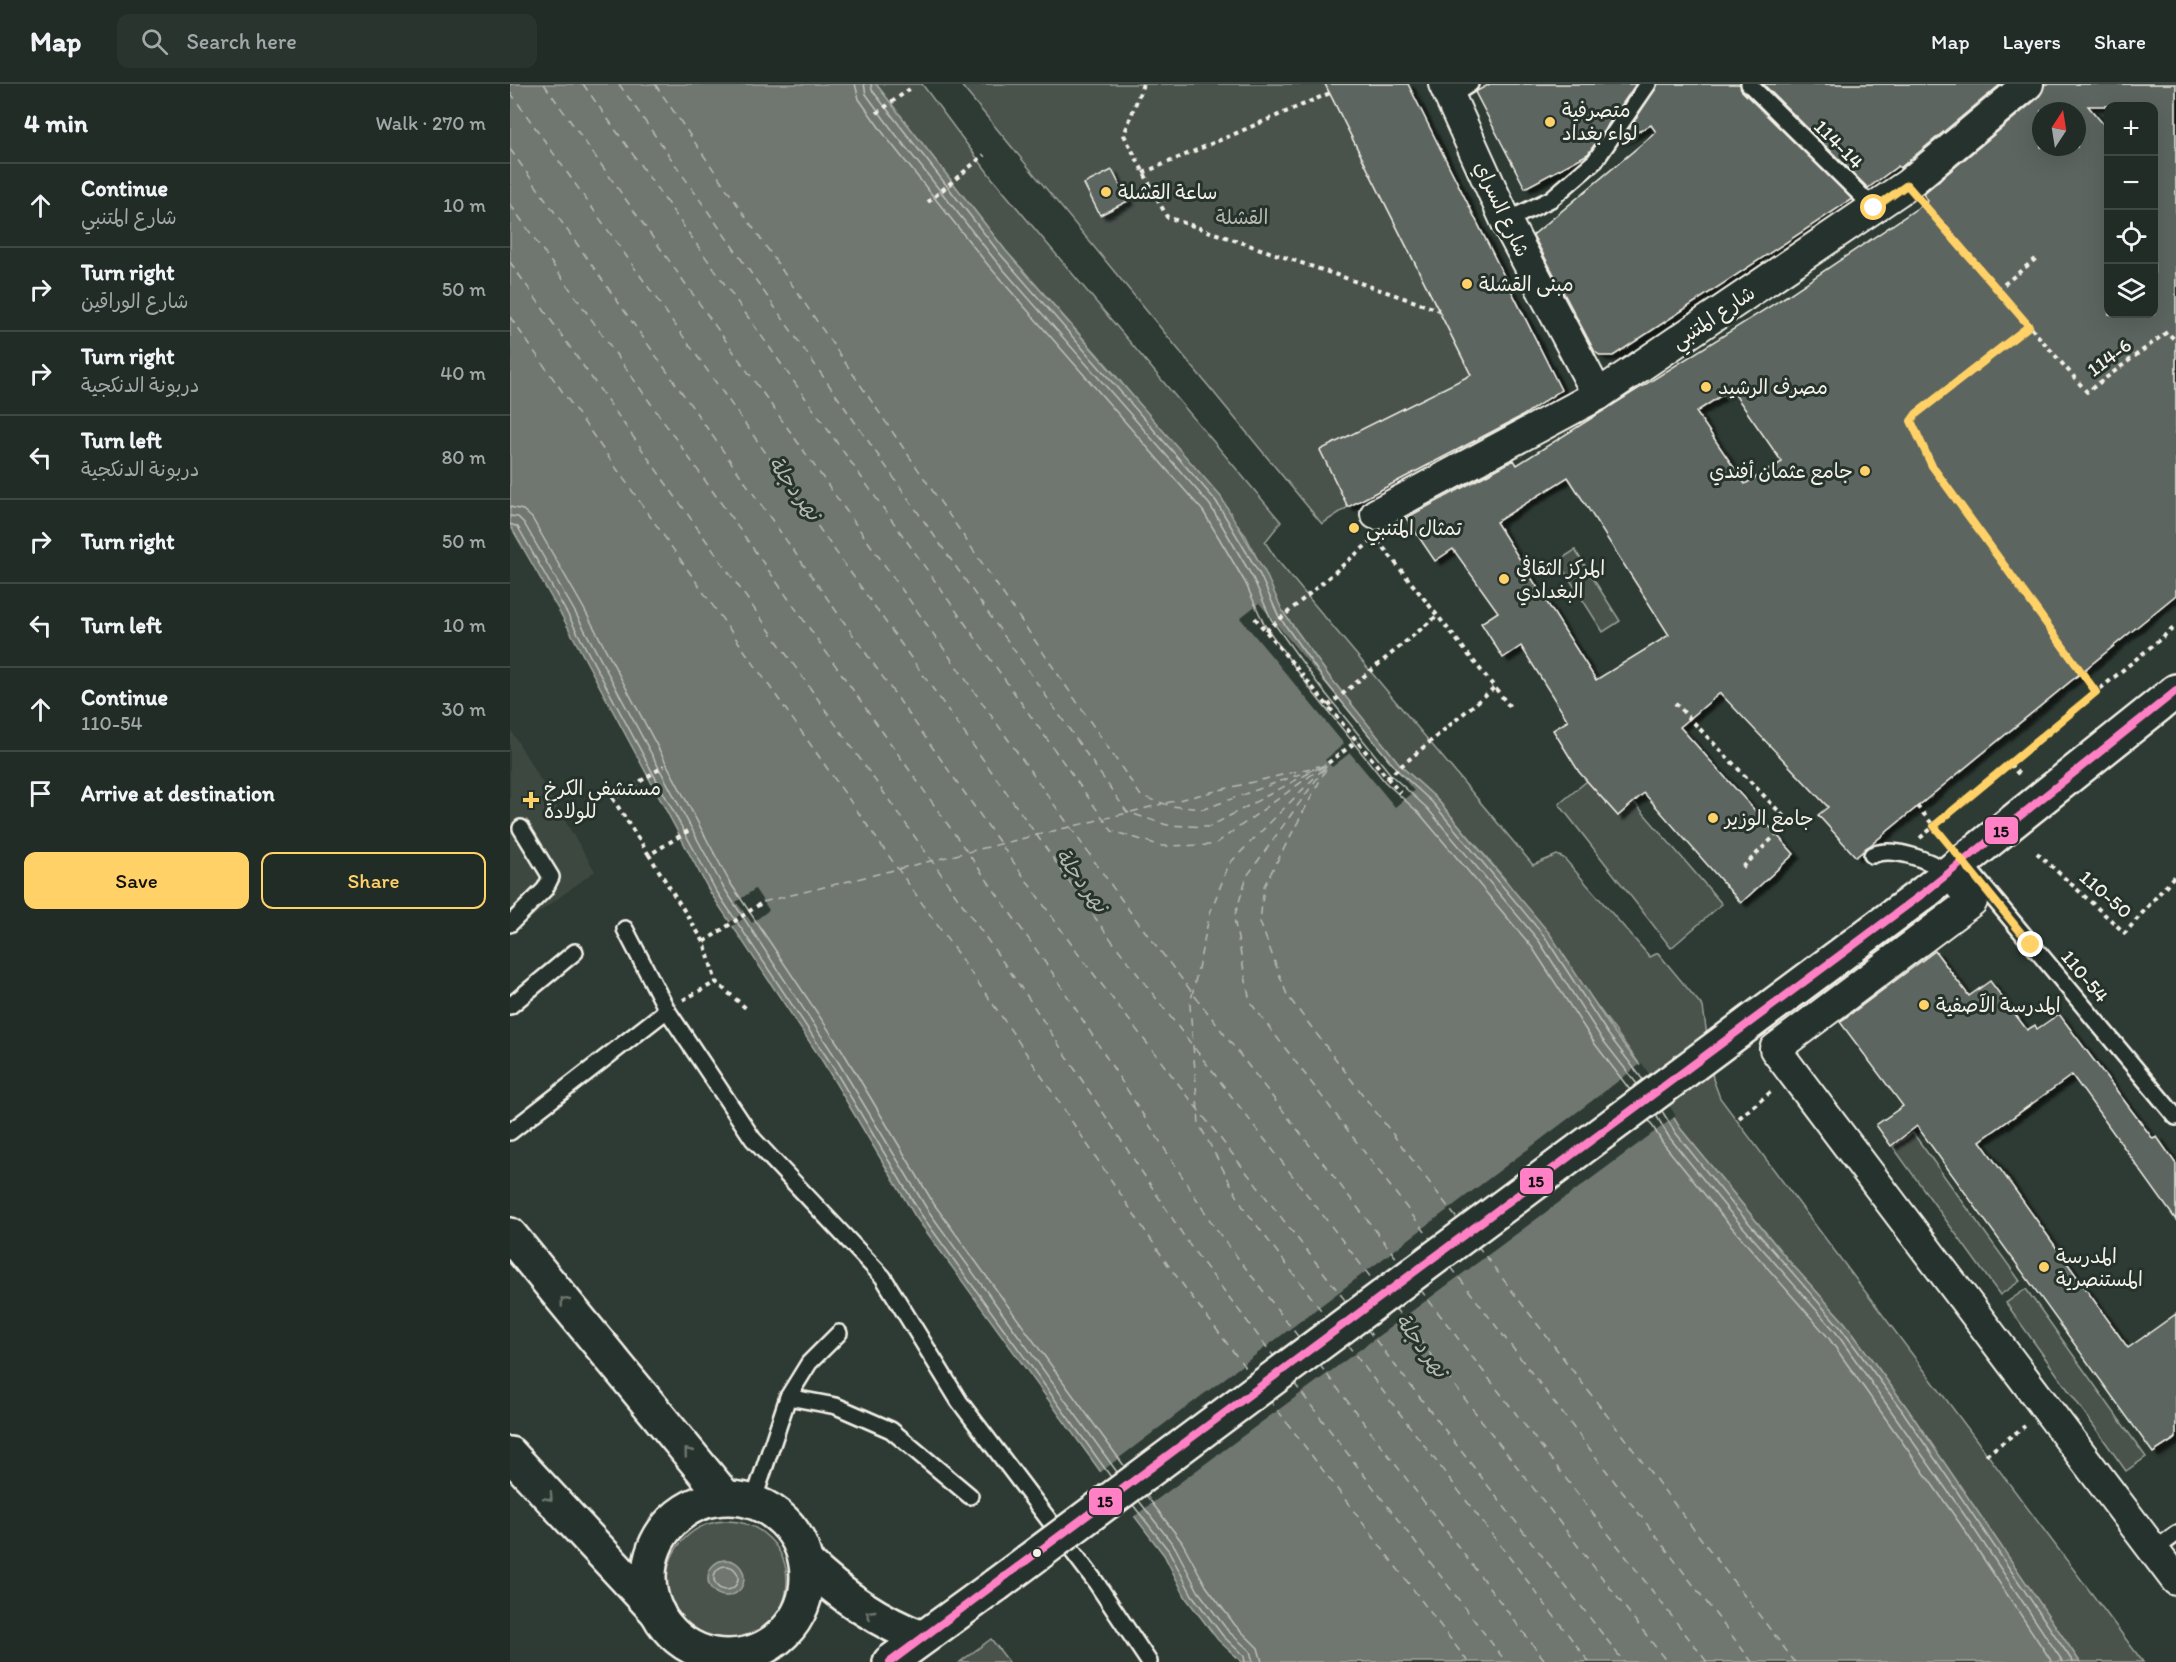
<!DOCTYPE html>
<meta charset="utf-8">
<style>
:root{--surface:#222c27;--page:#2a342f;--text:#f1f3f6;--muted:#a2a7a7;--line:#3f4844;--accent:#ffd166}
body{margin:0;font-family:Itim,"Playpen Sans Arabic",sans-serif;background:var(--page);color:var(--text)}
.controls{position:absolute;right:18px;top:18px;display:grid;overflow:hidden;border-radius:12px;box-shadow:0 6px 24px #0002}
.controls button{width:54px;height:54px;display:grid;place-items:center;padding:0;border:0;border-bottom:2px solid var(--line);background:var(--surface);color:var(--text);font:30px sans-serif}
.compass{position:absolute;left:1522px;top:18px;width:54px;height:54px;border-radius:50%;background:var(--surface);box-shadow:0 6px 24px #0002;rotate:12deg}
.stop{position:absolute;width:18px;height:18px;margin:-14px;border:4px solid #ffd166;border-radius:50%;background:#fff}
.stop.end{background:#ffd166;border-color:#fff;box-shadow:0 2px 6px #0008}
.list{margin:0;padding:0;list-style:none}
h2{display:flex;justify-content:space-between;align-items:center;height:78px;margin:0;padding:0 24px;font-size:26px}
h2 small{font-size:20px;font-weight:400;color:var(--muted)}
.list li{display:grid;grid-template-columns:39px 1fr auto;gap:18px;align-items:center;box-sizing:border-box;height:84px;padding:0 24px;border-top:2px solid var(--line)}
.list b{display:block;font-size:22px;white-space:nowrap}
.list p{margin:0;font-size:20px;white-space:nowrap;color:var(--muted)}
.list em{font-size:20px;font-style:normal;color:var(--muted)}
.actions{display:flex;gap:12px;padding:18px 24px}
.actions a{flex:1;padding:14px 0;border:2px solid var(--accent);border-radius:12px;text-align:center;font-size:21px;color:var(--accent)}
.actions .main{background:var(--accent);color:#111}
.icon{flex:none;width:33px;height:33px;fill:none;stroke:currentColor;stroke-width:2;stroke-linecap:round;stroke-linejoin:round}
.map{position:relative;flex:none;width:1666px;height:1578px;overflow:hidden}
header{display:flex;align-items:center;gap:36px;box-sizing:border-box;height:84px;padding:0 30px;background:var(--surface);border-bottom:2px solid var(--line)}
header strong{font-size:28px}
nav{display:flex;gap:33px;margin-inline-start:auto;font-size:21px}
.search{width:420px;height:54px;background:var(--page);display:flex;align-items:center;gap:15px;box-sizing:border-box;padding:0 21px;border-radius:12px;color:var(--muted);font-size:22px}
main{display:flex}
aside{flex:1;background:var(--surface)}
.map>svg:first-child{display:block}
.built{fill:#3c4841}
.green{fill:#48524c;stroke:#9ea29a;stroke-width:1.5}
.water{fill:#6f7770;stroke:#a4a8a0;stroke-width:1.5}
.pier{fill:#2e3b34}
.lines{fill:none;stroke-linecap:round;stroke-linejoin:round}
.shore{stroke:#bfc0b8;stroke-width:1.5}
.ferry{stroke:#b8bab2;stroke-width:1.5;stroke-dasharray:8 6;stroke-linecap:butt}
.building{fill:#5c655e;stroke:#f4f1e8;stroke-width:1.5;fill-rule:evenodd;filter:url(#shadow)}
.lane-casing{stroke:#f4f1e8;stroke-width:20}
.street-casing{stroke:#f4f1e8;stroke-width:34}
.secondary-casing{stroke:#f4f1e8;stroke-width:38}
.primary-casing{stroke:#f4f1e8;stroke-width:38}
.path{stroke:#f4f1e8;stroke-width:4;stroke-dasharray:4.5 4.5;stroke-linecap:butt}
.lane{stroke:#26332d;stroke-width:15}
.street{stroke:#26332d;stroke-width:30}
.secondary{stroke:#26332d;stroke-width:33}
.primary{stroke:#26332d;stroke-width:33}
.primary-bridge-casing{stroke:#f4f1e8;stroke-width:38;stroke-linecap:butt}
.primary-bridge{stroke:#26332d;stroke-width:33}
.bus-1-casing{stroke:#26332d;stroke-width:12}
.bus-1{stroke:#ff80c5;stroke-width:8}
.oneway{stroke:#6e766e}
.route{stroke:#ffd166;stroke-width:8}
.poi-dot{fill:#ffd166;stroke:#26332d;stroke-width:2}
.bus-dot{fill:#f4f1e8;stroke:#26332d;stroke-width:2}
.labels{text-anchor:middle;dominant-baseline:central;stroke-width:6;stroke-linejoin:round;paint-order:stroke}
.poi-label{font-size:20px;fill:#f4f1e8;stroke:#26332d;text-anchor:start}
.street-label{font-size:20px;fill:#f4f1e8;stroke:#26332d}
.park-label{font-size:20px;fill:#b8b9b1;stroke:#26332d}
.water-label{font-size:21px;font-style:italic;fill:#b8bab2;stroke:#26332d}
.line-badge{stroke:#26332d;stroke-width:2}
.pale-badge-label{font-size:16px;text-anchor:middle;font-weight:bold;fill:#111}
</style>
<header>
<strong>Map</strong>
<div class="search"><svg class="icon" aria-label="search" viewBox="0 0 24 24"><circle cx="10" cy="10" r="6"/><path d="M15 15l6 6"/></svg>Search here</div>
<nav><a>Map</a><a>Layers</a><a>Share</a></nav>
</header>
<main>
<aside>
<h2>4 min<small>Walk · 270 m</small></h2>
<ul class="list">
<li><svg class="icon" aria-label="ahead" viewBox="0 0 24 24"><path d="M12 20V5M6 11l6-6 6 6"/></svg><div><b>Continue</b><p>شارع المتنبي</p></div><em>10 m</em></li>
<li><svg class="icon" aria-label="right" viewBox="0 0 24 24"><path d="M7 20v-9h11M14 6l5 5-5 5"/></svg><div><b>Turn right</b><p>شارع الوراقين</p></div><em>50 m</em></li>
<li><svg class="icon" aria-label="right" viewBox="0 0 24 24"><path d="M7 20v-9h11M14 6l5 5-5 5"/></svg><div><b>Turn right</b><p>دربونة الدنكجية</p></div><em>40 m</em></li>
<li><svg class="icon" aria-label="left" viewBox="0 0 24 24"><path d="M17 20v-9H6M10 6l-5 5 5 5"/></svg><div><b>Turn left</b><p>دربونة الدنكجية</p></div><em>80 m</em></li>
<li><svg class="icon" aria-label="right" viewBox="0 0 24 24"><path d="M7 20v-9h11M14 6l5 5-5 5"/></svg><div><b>Turn right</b></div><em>50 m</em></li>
<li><svg class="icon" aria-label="left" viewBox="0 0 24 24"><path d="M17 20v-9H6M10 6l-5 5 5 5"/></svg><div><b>Turn left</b></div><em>10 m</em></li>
<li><svg class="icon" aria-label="ahead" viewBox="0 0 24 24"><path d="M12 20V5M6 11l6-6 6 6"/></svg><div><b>Continue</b><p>110-54</p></div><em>30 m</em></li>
<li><svg class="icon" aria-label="arrive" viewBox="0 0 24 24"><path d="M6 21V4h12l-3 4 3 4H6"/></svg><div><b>Arrive at destination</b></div></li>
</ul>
<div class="actions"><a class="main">Save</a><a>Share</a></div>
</aside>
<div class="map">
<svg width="1666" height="1578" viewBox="0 0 1666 1578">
<defs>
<filter id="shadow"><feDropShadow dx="6" dy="4" stdDeviation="1.5" flood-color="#0009"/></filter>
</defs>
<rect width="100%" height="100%" fill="#2e3b34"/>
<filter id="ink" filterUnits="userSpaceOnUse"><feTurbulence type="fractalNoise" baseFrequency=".0167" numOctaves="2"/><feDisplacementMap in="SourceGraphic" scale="12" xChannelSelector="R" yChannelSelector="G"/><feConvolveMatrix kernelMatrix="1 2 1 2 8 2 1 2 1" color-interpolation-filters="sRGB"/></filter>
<g filter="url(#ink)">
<!-- built -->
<path class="built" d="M 0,645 L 85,787 L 0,850 Z"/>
<!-- green -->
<g class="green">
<path d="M 366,0 L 412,0 L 482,94 L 771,438 L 755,458 L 767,476 L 1023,781 L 1047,771 L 1054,774 L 1140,873 L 1148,869 L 1193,923 L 1203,995 L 1210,1014 L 1633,1578 L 1570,1578 L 1395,1321 L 1335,1239 L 1278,1176 L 1170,1044 L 1136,989 L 994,794 L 926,714 L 892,683 L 819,592 L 773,528 L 736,452 L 602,287 L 496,167 Z"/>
<path d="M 450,0 L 815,0 L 961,291 L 811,366 L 838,423 L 812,440 Z"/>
<path d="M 1065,466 L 1110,537 L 1093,548 L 1048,477 Z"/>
<path d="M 1077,697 L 1108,732 L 1124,718 L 1212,820 L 1161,864 L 1049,720 Z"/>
<path d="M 1403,1049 L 1510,1197 L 1490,1211 L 1383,1063 Z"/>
<path d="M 1516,1205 L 1636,1373 L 1616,1387 L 1496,1219 Z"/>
<circle cx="217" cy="1497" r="60"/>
<path d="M 481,1555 L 499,1578 L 450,1578 Z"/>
</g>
<!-- water -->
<g class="water">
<path d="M 0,0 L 366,0 L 496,167 L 711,413 L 755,488 L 773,528 L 819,592 L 892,683 L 926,714 L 1040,850 L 1103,947 L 1136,989 L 1170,1044 L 1278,1176 L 1335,1239 L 1395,1321 L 1570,1578 L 732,1578 L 708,1556 L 676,1514 L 654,1471 L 593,1391 L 405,1132 L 313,978 L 200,808 L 53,534 L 0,441 Z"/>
<circle cx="216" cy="1494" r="18"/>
</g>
<!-- pier -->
<g class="pier">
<path d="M 749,519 L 904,707 L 885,723 L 840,669 L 822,683 L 815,676 L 834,660 L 730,534 Z"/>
<path d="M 245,805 L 259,826 L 242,839 L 237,832 L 220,844 L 217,840 L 234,828 L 226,818 Z"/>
<path d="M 1132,979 L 1166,1032 L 622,1434 L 588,1390 Z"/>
</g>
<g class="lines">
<!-- shore -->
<g class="shore">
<path d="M 345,0 L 349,15 L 376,53 L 478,181 L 693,427 L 735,498 L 754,540 L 801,606 L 875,698 L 910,730 L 1022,863 L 1085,960 L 1120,1006"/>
<path d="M 354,0 L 356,10 L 383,47 L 485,176 L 700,421 L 743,494 L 761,535 L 808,600 L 882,692 L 917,724 L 1029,857 L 1092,955 L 1127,1000"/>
<path d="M 361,0 L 362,6 L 491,171 L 706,417 L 750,491 L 768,531 L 814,596 L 888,687 L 922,718 L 1035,853 L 1098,950 L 1133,996"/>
<path d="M 0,423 L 13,426 L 22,434 L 73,523 L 219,797 L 332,966 L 424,1120 L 615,1383"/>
<path d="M 0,432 L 8,433 L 14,439 L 65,528 L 212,801 L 324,971 L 417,1125 L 607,1388"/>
<path d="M 0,440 L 8,443 L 58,531 L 205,805 L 318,975 L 410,1129 L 601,1393"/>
<path d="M 1152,1027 L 1165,1048 L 1224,1122 L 1330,1243 L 1391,1325 L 1563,1578"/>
<path d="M 1146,1031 L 1159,1053 L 1218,1126 L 1325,1247 L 1458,1436 L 1553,1578"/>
<path d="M 1139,1036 L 1152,1058 L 1212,1132 L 1318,1253 L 1451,1441 L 1542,1578"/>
<path d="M 636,1411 L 672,1458 L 696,1502 L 725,1541 L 748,1564 L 752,1578"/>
<path d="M 629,1417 L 665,1463 L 688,1507 L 718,1547 L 740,1567 L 743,1578"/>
<path d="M 623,1421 L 659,1467 L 682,1511 L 713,1552 L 734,1572 L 735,1578"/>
<circle cx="216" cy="1494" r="12"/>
</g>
<!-- ferry -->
<g class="ferry">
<path d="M 34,0 L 621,829 L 891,1180"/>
<path d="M 73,0 L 602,747 L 652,762 L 704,761 L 818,679"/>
<path d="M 109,0 L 617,728 L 657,741 L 699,743 L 812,682"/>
<path d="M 145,0 L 631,712 L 661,722 L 694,725 L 815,681"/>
<path d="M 0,8 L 596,849 L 865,1199"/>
<path d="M 0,65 L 569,871 L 838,1220"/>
<path d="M 0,120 L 544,891 L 705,1144 L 790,1255"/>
<path d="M 0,178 L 517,912 L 681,1163 L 765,1274"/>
<path d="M 0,233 L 492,933 L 658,1181 L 740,1290"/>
<path d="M 816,682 L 737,792 L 724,834 L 740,918 L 922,1157"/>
<path d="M 814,684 L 719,780 L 700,829 L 680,921 L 689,1040 L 733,1123 L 817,1234"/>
<path d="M 816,685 L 754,802 L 750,838 L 777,911 L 948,1136"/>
<path d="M 656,719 L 809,682"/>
<path d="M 621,728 L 652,720"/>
<path d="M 253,818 L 617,729"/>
<path d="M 967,1161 L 1285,1578"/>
<path d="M 941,1183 L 1242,1578"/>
<path d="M 910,1205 L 1197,1578"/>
<path d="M 885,1224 L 1157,1578"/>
<path d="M 857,1245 L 1114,1578"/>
<path d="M 837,1260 L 1079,1578"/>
<path d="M 809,1280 L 1036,1578"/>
<path d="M 784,1299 L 996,1578"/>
<path d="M 759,1315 L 958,1578"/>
</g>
</g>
<!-- building -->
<g class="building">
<path d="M 815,0 L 898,0 L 1051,306 L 1012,332 L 838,423 L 810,366 L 961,291 Z"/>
<path d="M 980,0 L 1126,0 L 1078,70 L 1015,104 L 965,8 Z"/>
<path d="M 1148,0 L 1230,0 L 1232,7 L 1342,115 L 1103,272 L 1091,272 L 1085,268 L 1023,151 L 1146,48 L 1141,41 L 1112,56 Z"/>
<path d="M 1253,0 L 1491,0 L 1390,84 L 1388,82 L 1358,104 Z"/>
<path d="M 1535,0 L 1666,0 L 1666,511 L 1346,773 L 1308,731 L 1318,723 L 1210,609 L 1170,643 L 1284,770 L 1231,819 L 1134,709 L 1108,732 L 1069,688 L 1043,646 L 1058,637 L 1011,562 L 993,574 L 971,539 L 988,528 L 943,465 L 925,477 L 896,434 L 1004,376 L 1007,381 L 1278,211 L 1418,117 L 1413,110 L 1529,13 ZM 1578,22 L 1644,22 L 1644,230 L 1599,230 L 1599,47 ZM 1531,27 L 1567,27 L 1567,63 L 1531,63 ZM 1221,305 L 1272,378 L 1235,400 L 1186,328 ZM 1058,393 L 1159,551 L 1086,596 L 986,438 Z"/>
<path d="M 602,86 L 618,117 L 590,131 L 574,100 Z"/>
<path d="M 1425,867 L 1459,912 L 1480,897 L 1517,946 L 1525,941 L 1527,945 L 1549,930 L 1643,1055 L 1647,1053 L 1666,1080 L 1666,1136 L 1562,991 L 1470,1057 L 1618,1264 L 1666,1230 L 1666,1354 L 1643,1369 L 1407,1042 L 1381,1062 L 1366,1041 L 1393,1022 L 1330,938 Z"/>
</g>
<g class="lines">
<!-- lane casing -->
<g class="lane-casing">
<g id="lane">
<path d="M 1239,0 L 1364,124"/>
<path d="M 941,12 L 960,0"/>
<path d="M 996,137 L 1041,115 L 1085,77 L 1138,0"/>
<path d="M 1362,771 C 1385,761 1420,778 1440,788"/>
<path d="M 1453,778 L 1666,1033"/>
<path d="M 0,840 L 35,805 L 41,793 L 11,744"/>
<path d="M 115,845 L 157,926 L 243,1055 L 373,1193 L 449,1317 L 585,1497 L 639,1578"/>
<path d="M 0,922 L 65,868"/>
<path d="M 0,1048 L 157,926"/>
<path d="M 278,1313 L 326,1322 L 381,1346 L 460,1412"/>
<path d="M 243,1418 L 278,1313 L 299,1279 L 329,1249"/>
<path d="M 1644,1466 L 1666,1450"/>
</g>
</g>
<!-- street casing -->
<g class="street-casing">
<g id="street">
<path d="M 934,0 L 996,137 L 1088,311"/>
<path d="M 866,430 L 1088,311 L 1397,101 L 1518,0"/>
<path d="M 1440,788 L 1462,817 L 1265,965 L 1666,1496"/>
</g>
</g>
<!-- secondary casing -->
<g class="secondary-casing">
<g id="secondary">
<path d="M 0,1151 L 215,1413"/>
<path d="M 0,1370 L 148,1529"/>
<circle cx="218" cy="1493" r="79"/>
<path d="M 296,1478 C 331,1512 367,1537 412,1554"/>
</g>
</g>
<!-- primary casing -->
<g class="primary-casing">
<g id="primary">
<path d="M 1415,808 L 1666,607"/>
<path d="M 380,1578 L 486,1501"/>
</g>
</g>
<!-- path -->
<g class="path">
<path d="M 633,0 L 614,51 L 657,133 L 929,226"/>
<path d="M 367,29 L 401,4"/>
<path d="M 633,89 L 820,9"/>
<path d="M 418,118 L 474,71"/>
<path d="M 1415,122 L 1577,308 L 1657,248 L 1666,257"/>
<path d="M 1487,206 L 1528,173"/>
<path d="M 1519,242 L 1406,330 L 1402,337 L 1422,382 L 1585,608"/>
<path d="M 868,457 L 1001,624"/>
<path d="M 745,534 L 890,709"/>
<path d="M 756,547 L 860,458"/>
<path d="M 1165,619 L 1279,738 L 1231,785"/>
<path d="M 818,622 L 928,531"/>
<path d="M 818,679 L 847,657"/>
<path d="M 1500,680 L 1511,693"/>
<path d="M 877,694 L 985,603"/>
<path d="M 1407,722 L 1434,754"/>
<path d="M 178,747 L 139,771 L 194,858 L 206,898 L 238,926"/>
<path d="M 1410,754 L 1666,542"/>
<path d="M 1527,769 L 1615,849 L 1666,790"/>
<path d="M 139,771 L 103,715 L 154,682"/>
<path d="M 194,858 L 253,818"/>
<path d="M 173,916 L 206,898"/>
<path d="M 1229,1034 L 1262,1007"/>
<path d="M 1476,1371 L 1515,1342"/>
</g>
<!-- lane -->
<use href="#lane" class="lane"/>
<!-- street -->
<use href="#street" class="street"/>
<!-- secondary -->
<use href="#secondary" class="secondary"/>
<!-- primary -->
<use href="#primary" class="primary"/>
<!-- primary-bridge casing -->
<g class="primary-bridge-casing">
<path id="primary-bridge" d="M 486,1501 L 1415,808"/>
</g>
<!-- primary-bridge -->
<use href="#primary-bridge" class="primary-bridge"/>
<!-- bus-1 casing -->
<g class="bus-1-casing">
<path id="bus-1" d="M 380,1578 L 1415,808 L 1666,607"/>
</g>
<!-- bus-1 -->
<use href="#bus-1" class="bus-1"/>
</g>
<!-- one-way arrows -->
<defs><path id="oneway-chevron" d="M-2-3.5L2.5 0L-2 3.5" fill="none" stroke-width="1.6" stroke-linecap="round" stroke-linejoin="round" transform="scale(1.5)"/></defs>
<g class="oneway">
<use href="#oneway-chevron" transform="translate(54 1217) rotate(-129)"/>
<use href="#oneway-chevron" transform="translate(178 1368) rotate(-129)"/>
<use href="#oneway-chevron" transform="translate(39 1413) rotate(48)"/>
<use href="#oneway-chevron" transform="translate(360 1530) rotate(-149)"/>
</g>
</g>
<g class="lines" filter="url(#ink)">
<!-- route -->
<path class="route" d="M 1364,124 L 1397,101 L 1519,242 L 1406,330 L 1401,337 L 1422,382 L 1586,608 L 1424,742 L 1521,861"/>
</g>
<!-- markers -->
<g class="poi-dot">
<circle cx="1040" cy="38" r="6"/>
<circle cx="596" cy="108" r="6"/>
<circle cx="957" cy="200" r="6"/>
<circle cx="1196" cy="303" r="6"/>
<circle cx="1355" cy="387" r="6"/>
<circle cx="844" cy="444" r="6"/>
<circle cx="994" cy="495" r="6"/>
<path d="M18 707h6v6h6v6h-6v6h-6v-6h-6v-6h6z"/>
<circle cx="1203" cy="734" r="6"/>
<circle cx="1414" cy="921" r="6"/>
<circle cx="1534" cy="1183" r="6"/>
</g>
<circle class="bus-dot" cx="527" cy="1469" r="5"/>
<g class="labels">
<!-- poi labels -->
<g class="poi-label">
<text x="1052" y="26">متصرفية<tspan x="1052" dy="23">لواء بغداد</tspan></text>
<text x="608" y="108">ساعة القشلة</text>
<text x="969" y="200">مبنى القشلة</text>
<text x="1208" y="303">مصرف الرشيد</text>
<text x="1343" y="387" text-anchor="end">جامع عثمان أفندي</text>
<text x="856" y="444">تمثال المتنبي</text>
<text x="1006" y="484">المركز الثقافي<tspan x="1006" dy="23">البغدادي</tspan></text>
<text x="34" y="704">مستشفى الكرخ<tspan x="34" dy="23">للولادة</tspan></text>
<text x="1215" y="734">جامع الوزير</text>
<text x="1426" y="921">المدرسة الآصفية</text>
<text x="1546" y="1172">المدرسة<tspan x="1546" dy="23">المستنصرية</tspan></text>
</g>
<!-- street labels -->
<g class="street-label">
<text transform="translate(1329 60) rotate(45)">114-14</text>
<text transform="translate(992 125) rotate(65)">شارع السراي</text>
<text transform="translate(1203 233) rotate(-34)">شارع المتنبي</text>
<text transform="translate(1599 273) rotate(-37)">114-6</text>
<text transform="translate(1596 810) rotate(41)">110-50</text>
<text transform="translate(1575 892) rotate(50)">110-54</text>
</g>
<!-- park labels -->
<g class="park-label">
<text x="732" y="133">القشلة</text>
</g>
<!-- water labels -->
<g class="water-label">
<text transform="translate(285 404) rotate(54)">نهر دجلة</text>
<text transform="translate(572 796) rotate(54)">نهر دجلة</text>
<text transform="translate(912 1261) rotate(54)">نهر دجلة</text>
</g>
</g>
<g class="line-badge">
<rect x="1474" y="732" width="35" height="29" rx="6" fill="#ff80c5"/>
<rect x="1009" y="1083" width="35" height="28" rx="6" fill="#ff80c5"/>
<rect x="578" y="1403" width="35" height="29" rx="6" fill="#ff80c5"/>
</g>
<g class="pale-badge-label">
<text x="1491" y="753">15</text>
<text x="1026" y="1103">15</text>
<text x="595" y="1423">15</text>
</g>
</svg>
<div class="controls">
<button>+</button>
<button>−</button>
<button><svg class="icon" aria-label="locate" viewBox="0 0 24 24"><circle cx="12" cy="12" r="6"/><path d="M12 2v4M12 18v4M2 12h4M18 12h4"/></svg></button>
<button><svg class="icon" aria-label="layers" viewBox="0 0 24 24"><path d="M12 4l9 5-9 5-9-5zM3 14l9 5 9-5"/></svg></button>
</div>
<svg class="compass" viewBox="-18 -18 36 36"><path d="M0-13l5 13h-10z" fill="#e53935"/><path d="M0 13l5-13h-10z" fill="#a2a7a7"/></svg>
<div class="stop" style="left:1364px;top:124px"></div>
<div class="stop end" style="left:1521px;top:861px"></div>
</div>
</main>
